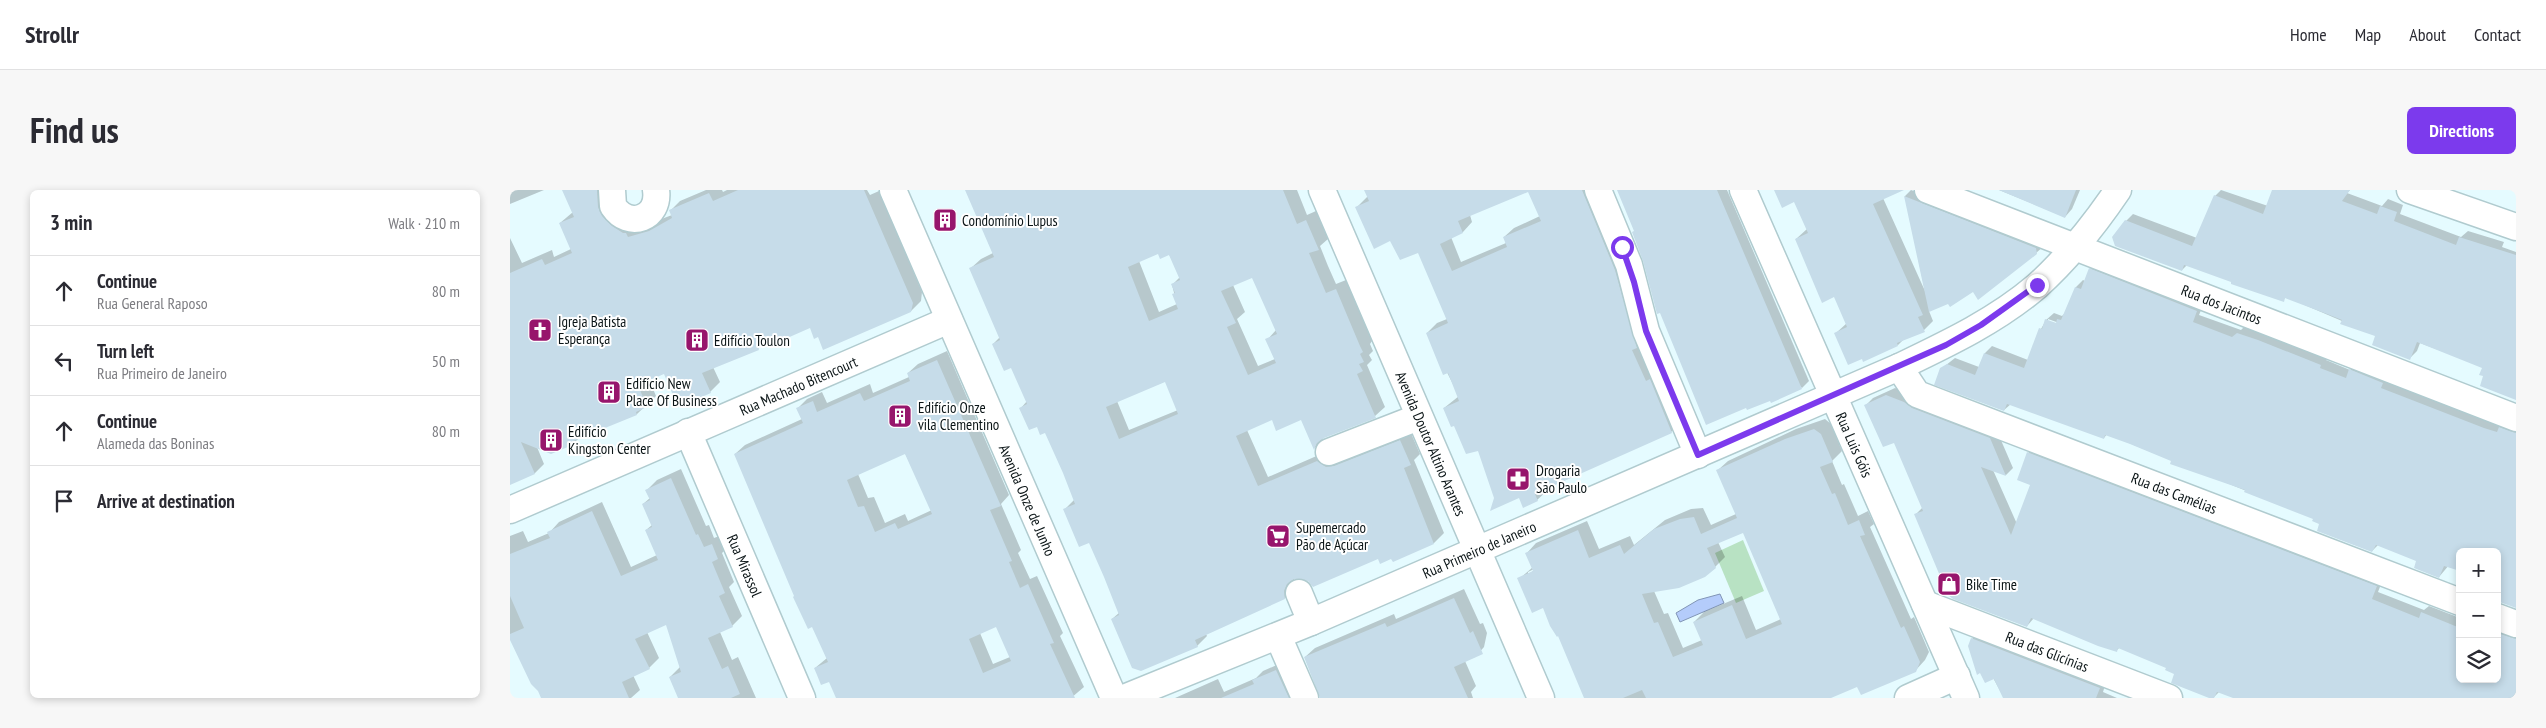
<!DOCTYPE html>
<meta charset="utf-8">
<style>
:root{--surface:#fff;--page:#f7f7f7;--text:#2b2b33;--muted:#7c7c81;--line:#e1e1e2;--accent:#7c3aed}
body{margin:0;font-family:"PT Sans Narrow",sans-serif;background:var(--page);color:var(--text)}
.controls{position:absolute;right:15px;bottom:15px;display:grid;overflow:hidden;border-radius:8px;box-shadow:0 2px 8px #0003}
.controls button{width:45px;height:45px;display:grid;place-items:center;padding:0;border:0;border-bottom:1px solid var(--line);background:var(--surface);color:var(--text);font:25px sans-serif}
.stop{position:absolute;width:15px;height:15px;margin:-11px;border:4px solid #7c3aed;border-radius:50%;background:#fff}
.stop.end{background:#7c3aed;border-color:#fff;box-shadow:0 1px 5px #0008}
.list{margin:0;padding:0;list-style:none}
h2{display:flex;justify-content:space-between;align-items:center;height:65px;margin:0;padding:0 20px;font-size:21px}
h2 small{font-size:16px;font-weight:400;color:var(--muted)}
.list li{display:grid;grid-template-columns:32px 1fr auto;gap:15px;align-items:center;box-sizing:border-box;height:70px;padding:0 20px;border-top:1px solid var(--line)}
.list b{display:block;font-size:19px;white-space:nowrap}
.list p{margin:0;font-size:16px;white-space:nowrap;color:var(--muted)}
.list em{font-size:16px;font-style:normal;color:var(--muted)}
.icon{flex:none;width:28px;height:28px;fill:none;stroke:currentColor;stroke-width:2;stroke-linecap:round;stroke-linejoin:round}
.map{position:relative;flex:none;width:2006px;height:508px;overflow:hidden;border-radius:8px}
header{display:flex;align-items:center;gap:30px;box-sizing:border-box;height:70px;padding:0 25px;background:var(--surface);border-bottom:1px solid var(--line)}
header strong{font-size:24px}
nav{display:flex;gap:28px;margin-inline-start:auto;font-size:18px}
.intro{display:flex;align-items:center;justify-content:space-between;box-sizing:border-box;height:120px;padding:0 30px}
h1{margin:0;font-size:35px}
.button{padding:12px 22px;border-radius:8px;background:var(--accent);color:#fff;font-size:18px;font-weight:700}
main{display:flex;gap:30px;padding:0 30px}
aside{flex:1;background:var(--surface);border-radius:8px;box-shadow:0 2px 8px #0003}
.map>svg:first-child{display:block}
.green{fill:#b8e2c3}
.water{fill:#b4ccfb;stroke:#8195b6}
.shadow{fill:#0003;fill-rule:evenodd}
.building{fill:#c6dce9;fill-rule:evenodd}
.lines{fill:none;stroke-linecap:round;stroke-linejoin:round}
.minor-casing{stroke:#b0cbcf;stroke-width:29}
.minor{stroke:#fff;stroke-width:26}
.route{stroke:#7c3aed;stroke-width:6}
.labels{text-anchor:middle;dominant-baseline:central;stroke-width:4;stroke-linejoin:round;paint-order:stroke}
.poi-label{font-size:15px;fill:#0a1416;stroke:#fff;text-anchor:start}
.street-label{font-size:15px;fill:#0a1416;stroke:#fff}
</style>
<header>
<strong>Strollr</strong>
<nav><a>Home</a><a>Map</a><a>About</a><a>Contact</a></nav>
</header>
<div class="intro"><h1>Find us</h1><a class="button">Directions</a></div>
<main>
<aside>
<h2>3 min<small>Walk · 210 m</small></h2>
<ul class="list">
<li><svg class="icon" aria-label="ahead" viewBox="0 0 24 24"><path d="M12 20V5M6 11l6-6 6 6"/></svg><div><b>Continue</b><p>Rua General Raposo</p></div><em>80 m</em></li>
<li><svg class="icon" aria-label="left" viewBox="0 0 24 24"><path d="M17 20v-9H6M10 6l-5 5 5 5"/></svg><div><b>Turn left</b><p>Rua Primeiro de Janeiro</p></div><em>50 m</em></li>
<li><svg class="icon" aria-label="ahead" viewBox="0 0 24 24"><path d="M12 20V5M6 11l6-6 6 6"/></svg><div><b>Continue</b><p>Alameda das Boninas</p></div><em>80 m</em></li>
<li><svg class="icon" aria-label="arrive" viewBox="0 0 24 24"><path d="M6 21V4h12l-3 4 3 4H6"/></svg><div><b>Arrive at destination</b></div></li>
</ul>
</aside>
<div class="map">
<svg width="2006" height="508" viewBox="0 0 2006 508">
<rect width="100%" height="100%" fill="#e5fbff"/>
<!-- green -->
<path class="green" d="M 1233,350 L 1254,401 L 1226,413 L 1205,363 Z"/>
<!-- water -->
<path class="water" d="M 1210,404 L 1214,413 L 1170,432 L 1166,423 L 1188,410 Z"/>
<!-- shadow -->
<g class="shadow">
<path d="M 0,0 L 34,0 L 0,14 Z"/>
<path d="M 54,0 L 98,0 L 128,38 L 162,25 L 160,21 L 170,11 L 196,0 L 212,0 L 213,2 L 217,0 L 357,0 L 360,5 L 369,1 L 412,102 L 411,111 L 401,121 L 309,145 L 300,137 L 255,152 L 248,159 L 203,177 L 210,192 L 200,202 L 155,182 L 139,189 L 146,206 L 127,224 L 70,247 L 64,253 L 27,257 L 34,274 L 25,283 L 0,294 L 0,48 L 12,73 L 42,60 L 44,67 L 61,59 L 50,33 L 63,22 Z"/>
<path d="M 456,0 L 787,0 L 797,25 L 806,21 L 818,49 L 810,56 L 818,76 L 826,94 L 836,90 L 862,151 L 860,154 L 863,161 L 859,165 L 862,170 L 857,175 L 875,217 L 865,226 L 815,246 L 805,258 L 791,228 L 762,229 L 737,240 L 758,287 L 818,261 L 900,241 L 910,264 L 904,270 L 934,343 L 924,353 L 882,368 L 869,367 L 798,390 L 784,388 L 785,398 L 775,408 L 696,444 L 697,446 L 687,456 L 602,429 L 610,422 L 579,351 L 555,319 L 565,309 L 536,241 L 511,218 L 517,211 L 502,177 L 483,154 L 490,147 L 461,78 L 471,69 L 483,63 ZM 648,62 L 659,64 L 670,87 L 662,95 L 667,114 L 649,122 L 629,71 ZM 743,86 L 766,140 L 757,150 L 765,169 L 748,176 L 727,129 L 735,122 L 723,95 ZM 656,191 L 668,220 L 619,240 L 607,211 Z"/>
<path d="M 856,0 L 1085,0 L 1171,232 L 1161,242 L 1036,298 L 1037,301 L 1027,310 L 1009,306 L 986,308 L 968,259 L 945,234 L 934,218 L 949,206 L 917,143 L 927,133 L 937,129 L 909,61 L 881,49 L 847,17 L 858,6 ZM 1018,0 L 1030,26 L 1004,38 L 994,47 L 996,53 L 951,72 L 941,47 L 953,42 L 962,32 L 960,25 Z"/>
<path d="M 1109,0 L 1217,0 L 1299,191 L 1292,198 L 1125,40 Z"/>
<path d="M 1265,0 L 1389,0 L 1373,8 L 1415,101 L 1395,6 L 1401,0 L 1532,51 L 1534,56 L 1526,63 L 1463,101 L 1419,121 L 1423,131 L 1414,140 L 1394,149 L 1388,155 L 1326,143 L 1337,133 L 1325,106 L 1286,49 L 1297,39 L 1284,10 Z"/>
<path d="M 1489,0 L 1570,0 L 1562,19 L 1555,27 Z"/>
<path d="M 1711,0 L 1758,16 L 1763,0 L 1840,0 L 1837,3 L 1872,16 L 1878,9 L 1893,15 L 1890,24 L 1951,47 L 1958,41 L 1994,52 L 1992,57 L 2006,62 L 2006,209 L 1975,186 L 1974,177 L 1910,153 L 1907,161 L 1900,168 L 1867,146 L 1776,107 L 1773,110 L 1677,75 L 1672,80 L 1616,31 L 1623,24 L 1687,48 L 1705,6 Z"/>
<path d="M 1587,72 L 1694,113 L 1689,125 L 1731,140 L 1735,136 L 1817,168 L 1816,170 L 1840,180 L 1847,173 L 2006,234 L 2006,417 L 1987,362 L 1950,362 L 1929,387 L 1908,370 L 1869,354 L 1862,361 L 1805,329 L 1597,244 L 1594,248 L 1501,214 L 1494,220 L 1431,179 L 1445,168 L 1469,177 L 1475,163 L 1482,156 L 1518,170 L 1531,139 L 1536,130 L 1544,123 L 1552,126 L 1556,122 L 1566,97 L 1573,90 L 1575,91 L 1580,79 ZM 1538,129 L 1552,134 L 1538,132 Z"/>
<path d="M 437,161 L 499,305 L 491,314 L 511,360 L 508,363 L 520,389 L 527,386 L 553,443 L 550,446 L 574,497 L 561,508 L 328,508 L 319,490 L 305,478 L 317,468 L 303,436 L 285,406 L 225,264 L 235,255 L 292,229 L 288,218 L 297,209 L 312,202 L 317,213 L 360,194 L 363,203 L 399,187 L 398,183 L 408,174 ZM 395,263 L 422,320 L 398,331 L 395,324 L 375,333 L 364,307 L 358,308 L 348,284 ZM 487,435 L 500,467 L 483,474 L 470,443 Z"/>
<path d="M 1385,198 L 1487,241 L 1503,278 L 1496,285 L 1483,280 L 1507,334 L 1521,294 L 1518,263 L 1526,256 L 1873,389 L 1868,402 L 1914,420 L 1919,416 L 1950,428 L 1950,489 L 1987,489 L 1987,432 L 2006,440 L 2006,508 L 1727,508 L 1710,501 L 1703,508 L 1658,477 L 1610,457 L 1607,460 L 1524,428 L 1517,436 L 1405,325 L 1413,317 L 1384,251 L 1356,215 L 1363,208 Z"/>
<path d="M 1315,229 L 1321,234 L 1332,261 L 1322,271 L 1332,295 L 1334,294 L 1348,326 L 1358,321 L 1364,334 L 1360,337 L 1401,429 L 1404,427 L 1419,462 L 1415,470 L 1405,481 L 1337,439 L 1316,508 L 1076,508 L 1049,445 L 1034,417 L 1009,389 L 1023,377 L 1017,363 L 1026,353 L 1077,331 L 1089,359 L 1120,346 L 1124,355 L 1155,330 L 1181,319 L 1193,318 L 1201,335 L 1226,324 L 1208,280 L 1218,271 L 1286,239 ZM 1233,341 L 1271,429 L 1246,440 L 1232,406 L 1194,422 L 1184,432 L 1192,450 L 1173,458 L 1158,423 L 1154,424 L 1144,401 L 1205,377 L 1215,367 L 1208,352 ZM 1028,377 L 1018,385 L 1018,382 Z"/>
<path d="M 171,279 L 196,336 L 199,335 L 204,348 L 212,345 L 217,358 L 212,363 L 224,392 L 219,397 L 232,426 L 222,436 L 210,442 L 222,470 L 228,467 L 246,508 L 169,508 L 160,487 L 170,477 L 157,434 L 137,442 L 149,468 L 139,478 L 123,485 L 130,500 L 121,508 L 35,508 L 0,446 L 0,346 L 13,341 L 18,352 L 39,343 L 49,332 L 92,312 L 121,377 L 147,365 L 136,340 L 142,335 L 133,314 L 140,308 L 137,300 L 147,290 Z"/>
<path d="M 954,399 L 970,434 L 973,433 L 977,443 L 974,457 L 965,467 L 955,471 L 966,496 L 961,502 L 963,508 L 811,508 L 795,467 L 805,458 L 884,424 L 886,429 Z"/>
<path d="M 1470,441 L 1597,489 L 1593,502 L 1607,508 L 1494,508 L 1462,449 Z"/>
<path d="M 776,471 L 794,508 L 665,508 L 708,489 L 714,502 L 746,488 L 753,481 Z"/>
</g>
<!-- building -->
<g class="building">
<path d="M 52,0 L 87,0 L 88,17 L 92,26 L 102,36 L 113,43 L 116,43 L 118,47 L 139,41 L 162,28 L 159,20 L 199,3 L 203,11 L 228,0 L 354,0 L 403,113 L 401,122 L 313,160 L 308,147 L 304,149 L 300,138 L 275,149 L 270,147 L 248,157 L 249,160 L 192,183 L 201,203 L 168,217 L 154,184 L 128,195 L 137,217 L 126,222 L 127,225 L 63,251 L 65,254 L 41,264 L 11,252 L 25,284 L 0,295 L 0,83 L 32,69 L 35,75 L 62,63 L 49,33 L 64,27 Z"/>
<path d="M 455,0 L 773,0 L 787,34 L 796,30 L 809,60 L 799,63 L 816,103 L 826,99 L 850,156 L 853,162 L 850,164 L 854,172 L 849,174 L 853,181 L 847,184 L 866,228 L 814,248 L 807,253 L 804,260 L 791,230 L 766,241 L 762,230 L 726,246 L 748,296 L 807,271 L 816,277 L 824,276 L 890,250 L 901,275 L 894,278 L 924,354 L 883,372 L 881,369 L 870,374 L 868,369 L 803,397 L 798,391 L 784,389 L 777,394 L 774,401 L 775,409 L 685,450 L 688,457 L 631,481 L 622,478 L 601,429 L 609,425 L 594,387 L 579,353 L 569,357 L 553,319 L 565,314 L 553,283 L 535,243 L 530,245 L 527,237 L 519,240 L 509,218 L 517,214 L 501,178 L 494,181 L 482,154 L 490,150 L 459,78 L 484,67 ZM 648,64 L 650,69 L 659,65 L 670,90 L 661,94 L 665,103 L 662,104 L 668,119 L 639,131 L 618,77 ZM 742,88 L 767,144 L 755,149 L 766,173 L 738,185 L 717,137 L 726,133 L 711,101 ZM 655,192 L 668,224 L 609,249 L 596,217 Z"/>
<path d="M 854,0 L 1072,0 L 1105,80 L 1127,158 L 1122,160 L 1136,191 L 1140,189 L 1162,243 L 1025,304 L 1028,311 L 1013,318 L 1009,308 L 980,321 L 984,308 L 968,261 L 956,264 L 944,236 L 941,237 L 933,218 L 949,211 L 938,183 L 933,185 L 916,143 L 938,133 L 908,63 L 890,70 L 880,51 L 864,59 L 845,17 L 859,11 ZM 1018,2 L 1031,31 L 993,47 L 997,57 L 942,81 L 930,54 L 953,43 L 948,31 Z"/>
<path d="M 1107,0 L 1207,0 L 1292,199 L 1261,213 L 1260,211 L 1237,220 L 1236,218 L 1196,235 L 1150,123 L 1147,124 L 1133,71 L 1122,42 L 1124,41 Z"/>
<path d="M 1264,0 L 1394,0 L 1363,14 L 1413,125 L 1408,127 L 1415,142 L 1387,153 L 1388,156 L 1353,172 L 1352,169 L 1338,175 L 1324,143 L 1337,137 L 1324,107 L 1312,113 L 1285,49 L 1298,43 L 1284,12 L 1272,18 Z"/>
<path d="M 1489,0 L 1566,0 L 1555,28 Z"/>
<path d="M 1762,0 L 1840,0 L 1832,11 L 1867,24 L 1870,16 L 1887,22 L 1884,31 L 1946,55 L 1949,47 L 2006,65 L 2006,210 L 1970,196 L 1973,186 L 1969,185 L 1972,178 L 1907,152 L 1900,170 L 1862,155 L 1865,146 L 1830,134 L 1832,130 L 1817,124 L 1775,108 L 1774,112 L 1721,94 L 1721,92 L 1674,75 L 1672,81 L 1605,56 L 1602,47 L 1615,30 L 1682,56 L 1704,5 L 1753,24 Z"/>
<path d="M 1394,6 L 1526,58 L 1527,64 L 1468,110 L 1463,102 L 1440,117 L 1438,114 L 1419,122 Z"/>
<path d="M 1579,78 L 1687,121 L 1683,132 L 1722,147 L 1727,143 L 1748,150 L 1811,175 L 1810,178 L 1836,188 L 1839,179 L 1873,193 L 1871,198 L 1974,238 L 1987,242 L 1989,237 L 2006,243 L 2006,418 L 1987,411 L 1987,362 L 1950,362 L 1950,381 L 1934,376 L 1929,388 L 1904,378 L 1906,371 L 1866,355 L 1862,362 L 1807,341 L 1809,334 L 1802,331 L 1803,329 L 1734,302 L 1735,300 L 1660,274 L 1661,271 L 1620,254 L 1595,245 L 1594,249 L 1497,214 L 1494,221 L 1424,195 L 1430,178 L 1437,174 L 1465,185 L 1474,163 L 1514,178 L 1529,138 L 1532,139 L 1535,129 L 1546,133 L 1547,129 L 1551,130 L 1565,97 L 1571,99 Z"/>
<path d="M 427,170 L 491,316 L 480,320 L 502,371 L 499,372 L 510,398 L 518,394 L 544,453 L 540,454 L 565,508 L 326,508 L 319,492 L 311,495 L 307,485 L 304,478 L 318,472 L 302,437 L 298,439 L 283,407 L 284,406 L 224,264 L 293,233 L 286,218 L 303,211 L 307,222 L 350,203 L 354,211 L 400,191 L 397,183 ZM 395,264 L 422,324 L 388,339 L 385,333 L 365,342 L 354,316 L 348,317 L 337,290 ZM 486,437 L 501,471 L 473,483 L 459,449 Z"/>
<path d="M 1376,205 L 1394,212 L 1402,218 L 1480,248 L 1496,286 L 1471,277 L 1501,345 L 1520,295 L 1507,290 L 1517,262 L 1867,396 L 1862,409 L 1909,428 L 1911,422 L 1950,438 L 1950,489 L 1987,489 L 1987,443 L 2006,449 L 2006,508 L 1723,508 L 1707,502 L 1704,508 L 1699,508 L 1661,493 L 1664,484 L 1655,480 L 1656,478 L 1608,458 L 1607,462 L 1588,456 L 1521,428 L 1517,437 L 1443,409 L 1438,405 L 1404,324 L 1413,321 L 1384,253 L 1373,257 L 1354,215 Z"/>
<path d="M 1304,239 L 1311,244 L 1323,272 L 1310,277 L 1322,304 L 1325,303 L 1338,335 L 1349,330 L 1355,345 L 1350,346 L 1391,438 L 1394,436 L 1410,472 L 1406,482 L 1351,505 L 1347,497 L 1321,508 L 1136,508 L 1132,500 L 1113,508 L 1074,508 L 1048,446 L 1047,447 L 1040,436 L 1033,418 L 1022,423 L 1007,388 L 1023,381 L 1015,363 L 1068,340 L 1079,368 L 1110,355 L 1114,364 L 1144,339 L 1170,329 L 1184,327 L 1191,344 L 1227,328 L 1206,280 L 1275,249 ZM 1233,343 L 1272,434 L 1236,449 L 1222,415 L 1183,432 L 1193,455 L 1163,467 L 1148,432 L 1144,433 L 1132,404 L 1169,398 L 1195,387 L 1206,378 L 1197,358 Z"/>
<path d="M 161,288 L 186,345 L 188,344 L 194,357 L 202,354 L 208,369 L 202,372 L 215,403 L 209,406 L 223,437 L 198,448 L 212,479 L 218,476 L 230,504 L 221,508 L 168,508 L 159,487 L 171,482 L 156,435 L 125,449 L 140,479 L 112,492 L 119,508 L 31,508 L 28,501 L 21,494 L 0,450 L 0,444 L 14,438 L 0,406 L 0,364 L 40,348 L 37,342 L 82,321 L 111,386 L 148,370 L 135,340 L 142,337 L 132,314 L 140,310 L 135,300 Z"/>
<path d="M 944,408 L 960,443 L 963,441 L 973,464 L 944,477 L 958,508 L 810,508 L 794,467 L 875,433 L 877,437 Z"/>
<path d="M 1461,448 L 1590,498 L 1586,508 L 1493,508 L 1484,489 L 1475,493 L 1470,483 L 1467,485 L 1458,456 Z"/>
<path d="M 766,480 L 779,508 L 711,508 L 744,494 L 742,490 Z"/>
</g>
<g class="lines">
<!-- minor casing -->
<g class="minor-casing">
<g id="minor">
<path d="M 102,0 L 103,16 C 119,40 150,28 146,0"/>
<path id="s1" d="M 383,0 L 604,508"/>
<path id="s2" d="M 812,0 L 1031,508"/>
<path d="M 1088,0 L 1119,75 L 1136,141 L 1188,265"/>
<path id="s3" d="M 1233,0 L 1456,508"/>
<path id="s4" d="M 1418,0 L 2006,228"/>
<path d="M 1900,0 L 2006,37"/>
<path id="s5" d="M 1389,177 L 1407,204 L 1950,412"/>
<path id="s6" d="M 178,242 L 292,508"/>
<path d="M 819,262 L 909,227"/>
<path id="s7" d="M 0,320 L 439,130"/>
<path d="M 789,403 L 801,432"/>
<path id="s8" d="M 1415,414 L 1659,508"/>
<path d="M 1987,427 L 2006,434"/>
<path d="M 768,446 L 795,508"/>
<path id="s9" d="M 614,508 L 801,432 L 1389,177 C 1437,154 1486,131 1527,96 C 1558,68 1585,34 1608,0"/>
<path d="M 1398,508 L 1447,486"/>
</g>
</g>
<!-- minor -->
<use href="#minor" class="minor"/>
</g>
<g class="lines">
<!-- route -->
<path class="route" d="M 1112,57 L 1124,92 L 1136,141 L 1188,265 L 1436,155 L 1471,135 L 1527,95"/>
</g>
<!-- icons -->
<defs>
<g id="building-square" transform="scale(1.25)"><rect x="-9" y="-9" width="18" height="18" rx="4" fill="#97156c" stroke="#fff"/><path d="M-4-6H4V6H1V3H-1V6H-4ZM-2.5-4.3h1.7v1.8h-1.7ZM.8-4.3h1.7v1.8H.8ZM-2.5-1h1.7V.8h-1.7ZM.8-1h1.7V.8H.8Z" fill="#fff"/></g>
<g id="church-square" transform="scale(1.25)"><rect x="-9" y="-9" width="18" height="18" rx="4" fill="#97156c" stroke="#fff"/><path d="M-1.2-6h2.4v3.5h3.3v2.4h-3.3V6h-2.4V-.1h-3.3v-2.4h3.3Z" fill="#fff"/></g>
<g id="pharmacy-square" transform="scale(1.25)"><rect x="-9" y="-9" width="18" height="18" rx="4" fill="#97156c" stroke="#fff"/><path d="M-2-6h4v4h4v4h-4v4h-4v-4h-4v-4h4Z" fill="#fff"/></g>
<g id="supermarket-square" transform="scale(1.25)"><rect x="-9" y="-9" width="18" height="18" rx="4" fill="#97156c" stroke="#fff"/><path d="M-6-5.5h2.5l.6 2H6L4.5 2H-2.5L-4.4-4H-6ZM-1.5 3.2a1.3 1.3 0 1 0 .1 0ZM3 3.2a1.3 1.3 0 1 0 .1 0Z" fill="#fff"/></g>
<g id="shop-square" transform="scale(1.25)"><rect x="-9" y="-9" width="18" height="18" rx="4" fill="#97156c" stroke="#fff"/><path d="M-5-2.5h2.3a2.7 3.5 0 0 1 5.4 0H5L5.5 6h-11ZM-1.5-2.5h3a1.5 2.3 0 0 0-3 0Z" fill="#fff"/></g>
</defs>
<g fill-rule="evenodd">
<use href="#building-square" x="435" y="30"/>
<use href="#church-square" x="30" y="140"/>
<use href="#building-square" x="187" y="150"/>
<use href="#building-square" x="99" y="202"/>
<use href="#building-square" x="390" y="226"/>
<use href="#building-square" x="41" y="250"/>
<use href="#pharmacy-square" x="1008" y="289"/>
<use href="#supermarket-square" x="768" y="346"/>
<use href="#shop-square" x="1439" y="394"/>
</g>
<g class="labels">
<!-- poi labels -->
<g class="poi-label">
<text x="452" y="30">Condomínio Lupus</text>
<text x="48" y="131">Igreja Batista<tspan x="48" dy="17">Esperança</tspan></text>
<text x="204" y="150">Edifício Toulon</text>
<text x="116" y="193">Edifício New<tspan x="116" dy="17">Place Of Business</tspan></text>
<text x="408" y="217">Edifício Onze<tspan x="408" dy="17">vila Clementino</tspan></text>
<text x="58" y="241">Edifício<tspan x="58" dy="17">Kingston Center</tspan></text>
<text x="1026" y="280">Drogaria<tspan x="1026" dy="17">São Paulo</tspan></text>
<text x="786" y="337">Supemercado<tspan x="786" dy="17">Pão de Açúcar</tspan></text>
<text x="1456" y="394">Bike Time</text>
</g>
<!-- street labels -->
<g class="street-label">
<text stroke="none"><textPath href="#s4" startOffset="315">Rua dos Jacintos</textPath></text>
<text stroke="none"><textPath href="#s7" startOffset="314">Rua Machado Bitencourt</textPath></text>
<text stroke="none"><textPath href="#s2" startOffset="276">Avenida Doutor Altino Arantes</textPath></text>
<text stroke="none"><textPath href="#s3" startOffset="278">Rua Luis Góis</textPath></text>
<text stroke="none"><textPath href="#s5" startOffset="308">Rua das Camélias</textPath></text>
<text stroke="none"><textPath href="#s1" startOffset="338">Avenida Onze de Junho</textPath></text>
<text stroke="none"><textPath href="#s9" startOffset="385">Rua Primeiro de Janeiro</textPath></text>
<text stroke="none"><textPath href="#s6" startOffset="145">Rua Mirassol</textPath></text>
<text stroke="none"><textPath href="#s8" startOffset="131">Rua das Glicínias</textPath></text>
</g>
</g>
</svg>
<div class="controls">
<button>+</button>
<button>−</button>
<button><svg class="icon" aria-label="layers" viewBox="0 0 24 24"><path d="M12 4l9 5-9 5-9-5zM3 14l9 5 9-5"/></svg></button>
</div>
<div class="stop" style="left:1112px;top:57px"></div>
<div class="stop end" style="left:1527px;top:95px"></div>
</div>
</main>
